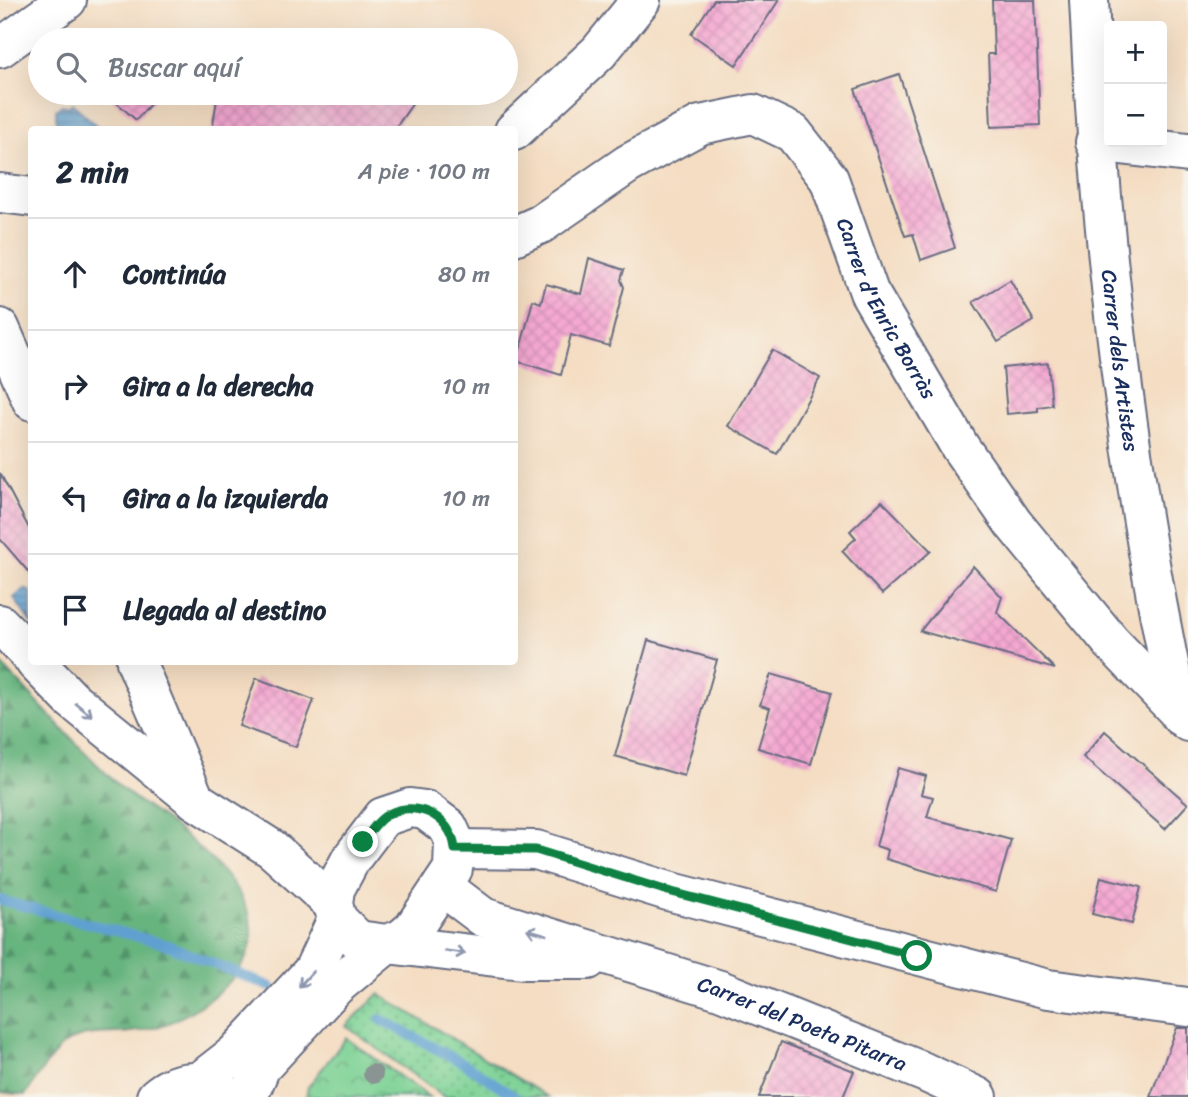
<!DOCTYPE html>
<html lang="es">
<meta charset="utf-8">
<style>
:root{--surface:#fff;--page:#f6f6f7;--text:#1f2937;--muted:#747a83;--line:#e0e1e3}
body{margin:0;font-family:Sriracha,sans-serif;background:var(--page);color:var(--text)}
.controls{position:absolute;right:21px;top:21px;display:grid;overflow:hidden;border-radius:7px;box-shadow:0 7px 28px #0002}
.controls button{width:63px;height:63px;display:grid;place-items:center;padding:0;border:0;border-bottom:2px solid var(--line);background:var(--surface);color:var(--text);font:35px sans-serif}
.stop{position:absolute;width:21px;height:21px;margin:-16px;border:5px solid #0b8043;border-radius:50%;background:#fff}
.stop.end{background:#0b8043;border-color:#fff;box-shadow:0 2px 7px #0008}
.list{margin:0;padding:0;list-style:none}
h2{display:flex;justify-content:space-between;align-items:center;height:91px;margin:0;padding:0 28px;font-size:30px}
h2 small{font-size:23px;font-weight:400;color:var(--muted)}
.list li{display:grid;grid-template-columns:46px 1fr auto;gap:21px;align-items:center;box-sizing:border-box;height:112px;padding:0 28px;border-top:2px solid var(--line)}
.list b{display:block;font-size:26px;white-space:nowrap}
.list em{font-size:23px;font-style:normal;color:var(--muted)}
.icon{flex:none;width:38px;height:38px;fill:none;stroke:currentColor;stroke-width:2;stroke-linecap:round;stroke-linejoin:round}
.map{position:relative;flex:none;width:1188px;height:1097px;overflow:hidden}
.search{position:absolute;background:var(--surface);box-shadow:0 7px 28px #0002;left:28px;top:28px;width:490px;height:77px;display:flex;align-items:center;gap:18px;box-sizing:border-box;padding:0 24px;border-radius:38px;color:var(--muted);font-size:26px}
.panel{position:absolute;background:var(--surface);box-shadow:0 7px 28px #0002;left:28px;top:126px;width:490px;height:539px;border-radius:7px}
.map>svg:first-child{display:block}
.grass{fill:url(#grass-dots);stroke:#4c807a;stroke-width:2}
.forest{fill:url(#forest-firs);stroke:#40726e;stroke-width:2}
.park{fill:url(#park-crowns);stroke:#4c807a;stroke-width:2}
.water{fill:url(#water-rules);stroke:#3c6898;stroke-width:2}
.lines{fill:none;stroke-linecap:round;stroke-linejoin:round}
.stream{stroke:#5ea0d1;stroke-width:10}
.building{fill:url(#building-cross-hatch)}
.minor-casing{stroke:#676c81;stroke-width:42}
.minor{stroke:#fff;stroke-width:38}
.tree{fill:#8a9493}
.oneway{stroke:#8d97ae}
.route{stroke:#0b8043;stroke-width:9}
.labels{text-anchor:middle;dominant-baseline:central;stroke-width:7;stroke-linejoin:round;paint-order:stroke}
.street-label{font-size:21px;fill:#1b2f5e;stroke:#f7f3e8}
</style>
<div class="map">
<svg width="1188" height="1097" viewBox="0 0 1188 1097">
<defs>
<pattern id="grass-dots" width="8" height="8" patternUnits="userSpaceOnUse" patternTransform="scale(1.75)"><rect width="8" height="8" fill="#7dd295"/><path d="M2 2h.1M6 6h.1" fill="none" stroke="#66ab7d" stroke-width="1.8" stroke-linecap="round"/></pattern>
<pattern id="forest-firs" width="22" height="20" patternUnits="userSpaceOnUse" patternTransform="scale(1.75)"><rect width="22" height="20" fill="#66b47e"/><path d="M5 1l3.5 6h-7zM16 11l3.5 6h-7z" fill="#53936a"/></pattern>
<pattern id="park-crowns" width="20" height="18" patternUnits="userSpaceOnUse" patternTransform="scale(1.75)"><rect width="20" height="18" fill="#7dd295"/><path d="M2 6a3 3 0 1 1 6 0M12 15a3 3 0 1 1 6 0" fill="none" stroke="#66ab7d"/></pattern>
<pattern id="water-rules" width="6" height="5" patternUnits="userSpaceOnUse" patternTransform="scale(1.75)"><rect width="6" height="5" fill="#5ea0d1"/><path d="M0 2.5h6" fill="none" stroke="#4d83ad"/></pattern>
<pattern id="building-cross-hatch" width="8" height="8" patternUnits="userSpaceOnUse" patternTransform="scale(1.75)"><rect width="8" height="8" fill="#f5a9d2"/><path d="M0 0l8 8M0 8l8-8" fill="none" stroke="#d192b7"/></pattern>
</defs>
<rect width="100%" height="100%" fill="#f7f3e8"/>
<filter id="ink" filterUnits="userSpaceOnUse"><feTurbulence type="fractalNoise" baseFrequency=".0143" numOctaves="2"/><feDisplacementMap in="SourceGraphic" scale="14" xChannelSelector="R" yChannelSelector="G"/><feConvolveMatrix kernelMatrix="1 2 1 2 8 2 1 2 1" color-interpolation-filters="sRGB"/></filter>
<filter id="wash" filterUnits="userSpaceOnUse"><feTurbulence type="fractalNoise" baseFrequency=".00686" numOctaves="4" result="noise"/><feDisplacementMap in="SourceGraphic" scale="28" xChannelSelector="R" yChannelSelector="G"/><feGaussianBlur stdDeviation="1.57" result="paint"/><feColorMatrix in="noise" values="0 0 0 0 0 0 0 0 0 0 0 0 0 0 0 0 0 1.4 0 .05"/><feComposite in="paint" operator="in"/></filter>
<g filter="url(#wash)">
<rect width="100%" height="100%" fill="#f4ddc2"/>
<!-- grass -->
<path class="grass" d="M 379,994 L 548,1097 L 444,1097 L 346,1026 Z"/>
<!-- forest -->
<path class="forest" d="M 0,663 C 38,702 74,743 114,781 C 129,796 147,807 164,819 C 245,881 302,948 185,1015 C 169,1024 149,1031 130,1032 C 107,1035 83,1030 64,1045 C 49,1056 37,1080 25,1095 L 0,1092 Z"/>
<!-- park -->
<path class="park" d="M 346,1038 L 429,1097 L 306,1097 L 308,1087 Z"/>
<!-- water -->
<g class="water">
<path d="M 72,103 L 100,129 L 65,129 L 56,121 L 56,110 L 62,105 L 69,107 Z"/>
<path d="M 25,589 L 31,592 L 31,623 L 14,598 Z"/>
</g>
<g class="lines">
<!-- stream -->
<g class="stream">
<path d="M 0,900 L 165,944 L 271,987"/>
<path d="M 380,1019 L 465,1064 L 516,1097"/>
</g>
</g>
<g id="blocks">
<!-- building -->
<g class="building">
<path d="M 714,0 L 779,0 L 736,65 L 691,34 Z"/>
<path d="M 992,0 L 1035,0 L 1040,125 L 991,127 L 988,54 L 994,54 Z"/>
<path d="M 899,74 L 955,248 L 921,260 L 913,234 L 905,236 L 855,89 Z"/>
<path d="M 106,93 L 160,93 L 136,120 Z"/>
<path d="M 218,93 L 420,93 L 394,130 L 212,130 Z"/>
<path d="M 589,258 L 624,270 L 621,280 L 624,287 L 609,346 L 571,335 L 561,375 L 517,361 L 533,300 L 541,303 L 546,284 L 581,294 Z"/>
<path d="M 1010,280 L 1034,321 L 998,342 L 973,302 Z"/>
<path d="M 772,350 L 820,378 L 777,454 L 728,426 Z"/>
<path d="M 1048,363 L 1052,405 L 1038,407 L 1038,411 L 1007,414 L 1003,368 Z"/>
<path d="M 0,473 L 32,534 L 32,576 L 0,539 Z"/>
<path d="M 882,501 L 931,551 L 882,594 L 842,551 L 856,538 L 850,531 Z"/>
<path d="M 973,566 L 1002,597 L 997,612 L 1055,669 L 920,631 Z"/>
<path d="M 648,640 L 717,660 L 684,776 L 615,756 Z"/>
<path d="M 771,674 L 832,692 L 811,764 L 758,748 L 770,708 L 760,705 Z"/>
<path d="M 256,678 L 314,700 L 296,747 L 239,726 Z"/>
<path d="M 1105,731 L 1188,804 L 1165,829 L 1083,757 Z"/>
<path d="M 898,768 L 926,776 L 921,794 L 933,797 L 927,817 L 1011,840 L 996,892 L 886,859 L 888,850 L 876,846 Z"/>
<path d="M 1101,877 L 1141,887 L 1132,924 L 1092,914 Z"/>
<path d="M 1177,1028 L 1188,1028 L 1188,1097 L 1150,1097 Z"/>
<path d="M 781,1042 L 854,1071 L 843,1097 L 759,1097 Z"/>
</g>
</g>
</g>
<g filter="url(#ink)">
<use href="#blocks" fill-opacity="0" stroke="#676c81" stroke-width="2"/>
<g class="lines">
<!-- minor casing -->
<g class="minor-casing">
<g id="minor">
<path id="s1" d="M 1089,0 C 1100,244 1128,477 1180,716"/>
<path d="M 0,48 L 67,0"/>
<path d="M 514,131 L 599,52 L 641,0"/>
<path d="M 1095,142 L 1188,153"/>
<path d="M 0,193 L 32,197"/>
<path id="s2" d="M 514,236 L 541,224 L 628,164 L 700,125 L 753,114 L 793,133 L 829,179 L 869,292 L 960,447 L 1013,523 L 1111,642 L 1188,722"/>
<path d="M 0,328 L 32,401"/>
<path d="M 0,624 L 32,657"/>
<path d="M 35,662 L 71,699 L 189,795"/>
<path d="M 136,662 L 195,800 L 272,849 L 333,904"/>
<path d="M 410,808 L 425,810 L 448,827 L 454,840 L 453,869 L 413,929 L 401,939 L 387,944 L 358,940 L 337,919 L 333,904 L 335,889 L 351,859 L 383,817 Z"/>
<path d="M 455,849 L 536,850 L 668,891 L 1048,989 L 1188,1007"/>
<path id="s3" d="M 442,886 L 483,917 L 720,990 L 924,1072 L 978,1097"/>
<path d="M 387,944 L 522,960 L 588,960"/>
<path d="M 199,1082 L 235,1054 L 313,971 L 337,919"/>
<path d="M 156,1097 C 174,1081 201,1076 221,1091"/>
<path d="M 248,1097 L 261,1067 L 336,986 L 387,944"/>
</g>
</g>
<!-- minor -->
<use href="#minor" class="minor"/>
</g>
<!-- trees -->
<circle class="tree" cx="373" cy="1074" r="10"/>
<!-- one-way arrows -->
<defs><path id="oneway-shaft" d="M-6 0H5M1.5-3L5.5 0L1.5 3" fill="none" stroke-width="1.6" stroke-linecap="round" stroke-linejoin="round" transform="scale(1.75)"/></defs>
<g class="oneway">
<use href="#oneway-shaft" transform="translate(84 710) rotate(39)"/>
<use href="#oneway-shaft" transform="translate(537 932) rotate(-164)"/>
<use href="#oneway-shaft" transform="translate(455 952) rotate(7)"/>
<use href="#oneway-shaft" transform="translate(306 979) rotate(132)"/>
</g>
</g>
<g class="lines" filter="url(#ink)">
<!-- route -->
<path class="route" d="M 363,842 C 369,834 375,823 384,817 C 412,797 452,815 455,849 L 536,850 L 668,891 L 917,956"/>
</g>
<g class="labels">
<!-- street labels -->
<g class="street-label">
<text stroke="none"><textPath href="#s2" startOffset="516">Carrer d'Enric Borràs</textPath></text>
<text stroke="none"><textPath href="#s1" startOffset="362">Carrer dels Artistes</textPath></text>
<text stroke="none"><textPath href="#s3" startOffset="388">Carrer del Poeta Pitarra</textPath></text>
</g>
</g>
</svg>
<div class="controls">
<button>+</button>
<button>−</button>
</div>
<div class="stop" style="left:917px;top:956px"></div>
<div class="stop end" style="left:363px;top:842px"></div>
<div class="search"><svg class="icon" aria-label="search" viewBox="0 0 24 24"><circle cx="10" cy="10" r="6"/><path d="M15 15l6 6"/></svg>Buscar aquí</div>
<section class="panel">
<h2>2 min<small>A pie · 100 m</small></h2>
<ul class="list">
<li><svg class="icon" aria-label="ahead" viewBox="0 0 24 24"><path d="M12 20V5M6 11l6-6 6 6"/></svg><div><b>Continúa</b></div><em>80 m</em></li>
<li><svg class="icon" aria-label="right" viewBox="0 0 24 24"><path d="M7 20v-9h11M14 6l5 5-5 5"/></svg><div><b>Gira a la derecha</b></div><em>10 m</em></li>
<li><svg class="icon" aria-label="left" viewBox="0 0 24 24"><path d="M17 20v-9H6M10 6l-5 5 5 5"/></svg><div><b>Gira a la izquierda</b></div><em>10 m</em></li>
<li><svg class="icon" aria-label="arrive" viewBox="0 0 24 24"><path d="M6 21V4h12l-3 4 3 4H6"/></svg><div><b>Llegada al destino</b></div></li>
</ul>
</section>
</div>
